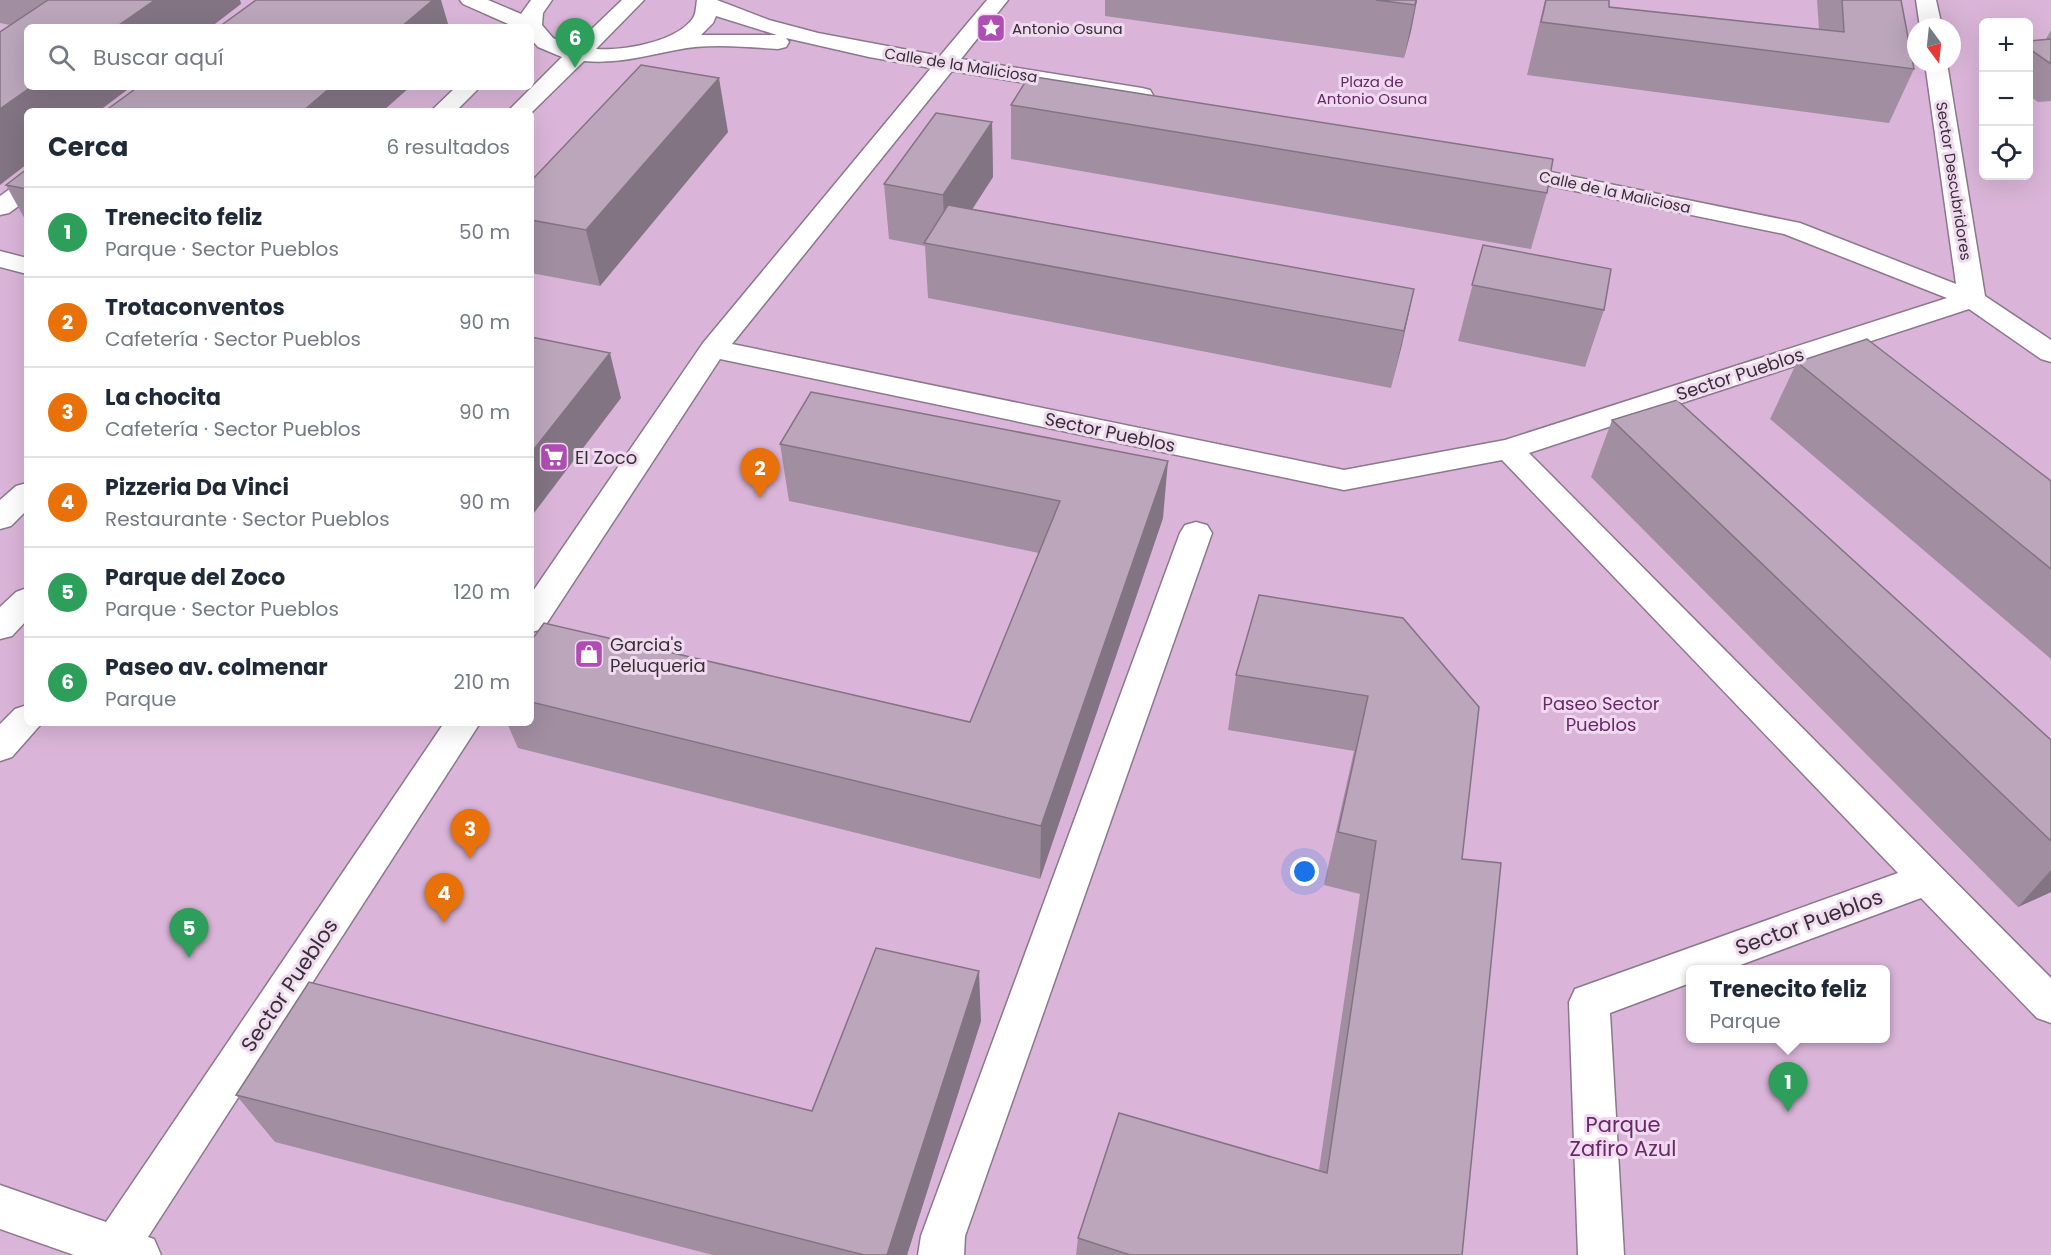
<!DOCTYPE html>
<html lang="es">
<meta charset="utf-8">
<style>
:root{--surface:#fff;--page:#f6f6f7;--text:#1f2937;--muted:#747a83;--line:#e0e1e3;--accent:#db2777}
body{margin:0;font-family:Poppins,sans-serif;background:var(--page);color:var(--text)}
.controls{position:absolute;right:18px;top:18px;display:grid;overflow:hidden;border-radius:9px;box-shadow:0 6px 24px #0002}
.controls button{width:54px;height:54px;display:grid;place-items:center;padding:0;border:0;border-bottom:2px solid var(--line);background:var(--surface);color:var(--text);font:30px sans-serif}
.compass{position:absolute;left:1907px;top:18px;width:54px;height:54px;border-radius:50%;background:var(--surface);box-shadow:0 6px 24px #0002;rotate:165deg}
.you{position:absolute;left:1305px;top:872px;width:21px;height:21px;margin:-15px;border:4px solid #fff;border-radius:50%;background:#1a73e8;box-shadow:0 0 0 9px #1a73e833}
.badge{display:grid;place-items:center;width:39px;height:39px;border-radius:50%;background:var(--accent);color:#fff;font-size:20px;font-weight:700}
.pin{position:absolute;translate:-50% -50px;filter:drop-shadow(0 2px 3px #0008)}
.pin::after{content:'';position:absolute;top:32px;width:21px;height:18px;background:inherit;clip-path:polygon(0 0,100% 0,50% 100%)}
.popup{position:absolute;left:1686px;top:965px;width:204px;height:78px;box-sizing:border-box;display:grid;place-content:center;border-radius:9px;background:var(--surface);filter:drop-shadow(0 2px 4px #0005);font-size:20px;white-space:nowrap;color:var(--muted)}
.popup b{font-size:22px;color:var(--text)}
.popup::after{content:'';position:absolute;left:50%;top:100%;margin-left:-12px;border:12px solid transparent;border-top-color:var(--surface)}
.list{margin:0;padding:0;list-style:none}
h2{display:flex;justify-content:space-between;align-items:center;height:78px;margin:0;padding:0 24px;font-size:26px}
h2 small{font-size:20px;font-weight:400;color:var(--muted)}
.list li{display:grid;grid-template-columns:39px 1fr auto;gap:18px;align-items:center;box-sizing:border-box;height:90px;padding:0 24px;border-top:2px solid var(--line)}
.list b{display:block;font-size:22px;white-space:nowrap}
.list p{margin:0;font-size:20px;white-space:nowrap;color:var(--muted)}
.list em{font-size:20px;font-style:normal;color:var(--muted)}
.icon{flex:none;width:33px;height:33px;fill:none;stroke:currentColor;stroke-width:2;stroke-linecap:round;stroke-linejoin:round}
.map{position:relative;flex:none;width:2051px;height:1255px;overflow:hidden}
.search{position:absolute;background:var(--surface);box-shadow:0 6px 24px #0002;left:24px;top:24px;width:510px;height:66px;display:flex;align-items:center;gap:15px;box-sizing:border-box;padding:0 21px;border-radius:9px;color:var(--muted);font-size:22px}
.panel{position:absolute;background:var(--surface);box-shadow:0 6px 24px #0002;left:24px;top:108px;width:510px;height:618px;border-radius:9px}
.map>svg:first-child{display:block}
.green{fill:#dab5d9;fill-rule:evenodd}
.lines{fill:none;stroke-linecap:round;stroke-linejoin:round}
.minor-casing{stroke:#8c788c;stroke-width:3}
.minor{fill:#fff;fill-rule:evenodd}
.wall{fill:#a18fa1}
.shaded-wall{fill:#837483}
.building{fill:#bba6bb;stroke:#837483;stroke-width:1.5}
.labels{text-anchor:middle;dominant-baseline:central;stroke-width:6;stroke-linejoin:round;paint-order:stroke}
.far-poi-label{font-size:15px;fill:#372f37;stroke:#f0daef;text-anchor:start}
.far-street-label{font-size:15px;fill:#372f37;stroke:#f0daef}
.far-park-label{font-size:15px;fill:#68286a;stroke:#f0daef}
.street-label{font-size:18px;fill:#372f37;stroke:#f0daef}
.poi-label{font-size:18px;fill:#372f37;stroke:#f0daef;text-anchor:start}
.park-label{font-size:18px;fill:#68286a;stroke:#f0daef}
.near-street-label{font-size:21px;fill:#372f37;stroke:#f0daef}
.near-park-label{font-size:21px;fill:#68286a;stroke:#f0daef}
</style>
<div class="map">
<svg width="2051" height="1255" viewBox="0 0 2051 1255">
<rect width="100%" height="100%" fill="#f0daef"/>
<!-- green -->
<path class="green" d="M 0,0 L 2051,0 L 2051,1255 L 0,1255 ZM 1984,22 L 2028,22 L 2028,176 L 1984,176 ZM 27,27 L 531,27 L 531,87 L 27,87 ZM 1916,27 L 1952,27 L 1952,63 L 1916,63 ZM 27,111 L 531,111 L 531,723 L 27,723 ZM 1690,970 L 1886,970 L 1886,1038 L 1690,1038 Z"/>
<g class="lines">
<!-- minor casing -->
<g class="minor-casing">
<g id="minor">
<path d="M 460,0 L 488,0 L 521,14 L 531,0 L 552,0 L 543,13 L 542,25 L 553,38 L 574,46 L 622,0 L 644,0 L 596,49 C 623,51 677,42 693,18 C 696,14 696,6 697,0 L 717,0 L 769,20 L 818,33 L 940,56 L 987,0 L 1008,0 L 961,59 L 1142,88 L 1150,90 L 1153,95 L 1150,100 L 1142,102 L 952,71 L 732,344 L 1344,470 L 1505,440 L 1947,298 L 1784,234 L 1507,177 L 1498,175 L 1495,170 L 1498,165 L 1507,163 L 1800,223 L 1956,284 L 1925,63 L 1947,63 L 1985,296 L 2051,340 L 2051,362 L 2041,359 L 1969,309 L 1529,453 L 2051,978 L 2051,1023 L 2037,1018 L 1921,898 L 1727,970 L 1690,970 L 1690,983 L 1610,1013 L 1624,1255 L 1578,1255 L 1569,1002 L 1575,989 L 1898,873 L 1502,460 L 1344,490 L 720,359 L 543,629 L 531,632 L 531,594 L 703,343 L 931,68 L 869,57 L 786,38 L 789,42 L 786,47 L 778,49 C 745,47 709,43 676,50 C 643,56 619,64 584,61 L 531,113 L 531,111 L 508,111 L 562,57 L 538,47 L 531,39 L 531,27 L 515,27 L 463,4 ZM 716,16 L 777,35 L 701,35 L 713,23 Z"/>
<path d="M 1916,0 L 1936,0 L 1942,27 L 1920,27 Z"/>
<path d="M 456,87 L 480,87 L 456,111 L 431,111 Z"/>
<path d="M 27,181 L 27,200 L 9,213 L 0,215 L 0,196 L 18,183 Z"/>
<path d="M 0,251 L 27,258 L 27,274 L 0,267 Z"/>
<path d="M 27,483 L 27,510 L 11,526 L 0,529 L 0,500 L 16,486 Z"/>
<path d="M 1196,522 L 1207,525 L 1212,533 L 965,1236 L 964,1255 L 918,1255 L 921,1236 L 1180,533 L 1185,525 Z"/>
<path d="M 27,588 L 27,620 L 12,636 L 0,639 L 0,607 L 16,592 Z"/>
<path d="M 27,705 L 27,723 L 42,723 L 12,757 L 0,761 L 0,724 L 15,709 Z"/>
<path d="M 444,723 L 480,723 L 148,1237 L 154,1239 L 161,1255 L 74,1255 L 0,1229 L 0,1185 L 106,1222 Z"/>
</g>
</g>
<!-- minor -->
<use href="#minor" class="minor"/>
</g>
<!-- wall -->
<g class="wall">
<path d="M 0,0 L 240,0 L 241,4 L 10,25 L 0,23 Z"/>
<path d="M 1105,0 L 1417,0 L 1411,31 L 1404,58 L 1105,16 Z"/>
<path d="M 1545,0 L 1819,29 L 1817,0 L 1901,0 L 1914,69 L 1889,123 L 1527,75 Z"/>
<path d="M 2051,30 L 2051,101 L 2038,102 L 2028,95 L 2028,41 L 2046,39 Z"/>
<path d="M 1011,105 L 1547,193 L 1531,249 L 1011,159 Z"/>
<path d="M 992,122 L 993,177 L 972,209 L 1414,289 L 1391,388 L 928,298 L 925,246 L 889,239 L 884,184 Z"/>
<path d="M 728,132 L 600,286 L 531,273 L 531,181 Z"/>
<path d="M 27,169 L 27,223 L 6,185 Z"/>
<path d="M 1483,245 L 1604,310 L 1585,367 L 1458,341 Z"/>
<path d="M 1797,362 L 2051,481 L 2051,659 L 1770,419 Z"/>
<path d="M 1612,420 L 2051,740 L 2051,892 L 2018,907 L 1591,477 Z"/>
<path d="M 780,444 L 1163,518 L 1040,879 L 518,748 L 507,723 L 531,723 L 531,641 L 970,722 L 1039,553 L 789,501 Z"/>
<path d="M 1403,618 L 1462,859 L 1462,1255 L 1076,1255 L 1078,1238 L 1319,1170 L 1360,894 L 1324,885 L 1354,751 L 1228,730 L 1236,675 Z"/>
<path d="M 981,1021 L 907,1255 L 713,1255 L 275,1142 L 236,1095 L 812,1111 Z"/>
</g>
<!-- shaded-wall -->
<g class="shaded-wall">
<path d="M 155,0 L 240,0 L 241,4 L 211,27 L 116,27 Z"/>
<path d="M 433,0 L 441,0 L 449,27 L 401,27 Z"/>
<path d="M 1416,0 L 1417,0 L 1411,31 L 1404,58 Z"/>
<path d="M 719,78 L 728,132 L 600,286 L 586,230 Z"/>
<path d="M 31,87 L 131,87 L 99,111 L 27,111 L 27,164 L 0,185 L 0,109 Z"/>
<path d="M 331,87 L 410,87 L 383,111 L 303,111 Z"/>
<path d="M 992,122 L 993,177 L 948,247 L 945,246 L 943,195 Z"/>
<path d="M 1414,289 L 1402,345 L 1391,388 L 1404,331 Z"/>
<path d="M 610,353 L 621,398 L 531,517 L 531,453 Z"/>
<path d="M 1168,461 L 1163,518 L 1040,879 L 1041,826 Z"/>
<path d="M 2051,870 L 2051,892 L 2018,907 Z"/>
<path d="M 979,971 L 981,1021 L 907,1255 L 887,1255 Z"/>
</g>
<!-- building -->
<g class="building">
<path d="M 48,0 L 155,0 L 116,27 L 27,27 L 27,87 L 31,87 L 0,109 L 0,32 Z"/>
<path d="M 256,0 L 433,0 L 401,27 L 219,27 Z"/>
<path d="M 1376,0 L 1416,0 L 1415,5 Z"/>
<path d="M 1546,0 L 1609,0 L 1609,7 L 1844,32 L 1842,0 L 1901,0 L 1914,69 L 1541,22 Z"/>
<path d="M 2051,39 L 2051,64 L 2028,48 L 2028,41 Z"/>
<path d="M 641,65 L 719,78 L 586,230 L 531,220 L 531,181 Z"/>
<path d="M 1029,76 L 1553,159 L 1547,193 L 1011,105 Z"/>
<path d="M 138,87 L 331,87 L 303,111 L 105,111 Z"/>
<path d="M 936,113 L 992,122 L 943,195 L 884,184 Z"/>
<path d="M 27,169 L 27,189 L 6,185 Z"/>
<path d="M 948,205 L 1414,289 L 1404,331 L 924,243 Z"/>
<path d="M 1483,245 L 1611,269 L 1604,310 L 1472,285 Z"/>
<path d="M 531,337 L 610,353 L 531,453 Z"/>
<path d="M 1867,339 L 2051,481 L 2051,569 L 1797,362 Z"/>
<path d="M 811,392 L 1168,461 L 1041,826 L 531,702 L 531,641 L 544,623 L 970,722 L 1060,501 L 780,444 Z"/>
<path d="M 1677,400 L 2051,740 L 2051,841 L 1612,420 Z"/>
<path d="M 1259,595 L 1403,618 L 1479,707 L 1462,859 L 1501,863 L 1462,1255 L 1130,1255 L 1078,1238 L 1119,1113 L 1327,1173 L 1376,841 L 1338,832 L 1368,696 L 1236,675 Z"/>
<path d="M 876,948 L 979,971 L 887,1255 L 864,1255 L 236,1095 L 309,982 L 812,1111 Z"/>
</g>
<!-- icons -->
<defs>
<g id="sight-square" transform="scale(1.5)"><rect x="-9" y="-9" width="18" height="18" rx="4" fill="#b04db3" stroke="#f0daef"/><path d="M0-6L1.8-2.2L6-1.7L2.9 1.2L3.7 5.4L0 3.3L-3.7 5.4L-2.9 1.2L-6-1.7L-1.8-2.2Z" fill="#fff"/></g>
<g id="supermarket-square" transform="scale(1.5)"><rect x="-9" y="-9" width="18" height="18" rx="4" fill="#b04db3" stroke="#f0daef"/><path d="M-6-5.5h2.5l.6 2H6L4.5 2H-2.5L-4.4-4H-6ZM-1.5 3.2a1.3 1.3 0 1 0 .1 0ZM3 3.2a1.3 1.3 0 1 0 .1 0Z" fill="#fff"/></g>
<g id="shop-square" transform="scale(1.5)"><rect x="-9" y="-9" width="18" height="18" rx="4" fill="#b04db3" stroke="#f0daef"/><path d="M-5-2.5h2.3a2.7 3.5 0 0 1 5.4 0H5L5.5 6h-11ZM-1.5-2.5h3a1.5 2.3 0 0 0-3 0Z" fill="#fff"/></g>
</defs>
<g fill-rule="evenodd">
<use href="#sight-square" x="991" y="28"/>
<use href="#supermarket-square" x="554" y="457"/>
<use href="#shop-square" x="589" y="654"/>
</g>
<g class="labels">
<!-- far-poi labels -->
<g class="far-poi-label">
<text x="1012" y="28">Antonio Osuna</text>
</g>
<!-- far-street labels -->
<g class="far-street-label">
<text transform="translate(961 65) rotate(9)">Calle de la Maliciosa</text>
<text transform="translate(1954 181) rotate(81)">Sector Descubridores</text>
<text transform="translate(1615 192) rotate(12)">Calle de la Maliciosa</text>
</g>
<!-- far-park labels -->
<g class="far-park-label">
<text x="1372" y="81">Plaza de<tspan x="1372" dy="17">Antonio Osuna</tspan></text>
</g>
<!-- street labels -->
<g class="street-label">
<text transform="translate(1740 374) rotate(-18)">Sector Pueblos</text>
<text transform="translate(1110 432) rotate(12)">Sector Pueblos</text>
</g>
<!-- poi labels -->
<g class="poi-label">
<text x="575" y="457">El Zoco</text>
<text x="610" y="644">Garcia's<tspan x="610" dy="21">Peluqueria</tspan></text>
</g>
<!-- park labels -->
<g class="park-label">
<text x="1601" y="703">Paseo Sector<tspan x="1601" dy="21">Pueblos</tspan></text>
</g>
<!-- near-street labels -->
<g class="near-street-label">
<text transform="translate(1809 922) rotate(-20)">Sector Pueblos</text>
<text transform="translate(289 985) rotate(-56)">Sector Pueblos</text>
</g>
<!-- near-park labels -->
<g class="near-park-label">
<text x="1623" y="1124">Parque<tspan x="1623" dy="24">Zafiro Azul</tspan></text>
</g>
</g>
</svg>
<div class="controls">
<button>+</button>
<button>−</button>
<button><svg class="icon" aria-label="locate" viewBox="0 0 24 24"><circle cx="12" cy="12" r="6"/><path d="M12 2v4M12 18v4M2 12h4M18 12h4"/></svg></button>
</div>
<svg class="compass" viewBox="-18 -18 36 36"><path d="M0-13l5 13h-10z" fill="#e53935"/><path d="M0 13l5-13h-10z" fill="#747a83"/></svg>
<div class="you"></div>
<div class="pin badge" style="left:1788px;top:1112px;background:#2e9e5b">1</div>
<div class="popup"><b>Trenecito feliz</b>Parque</div>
<div class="pin badge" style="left:760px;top:498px;background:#e8710a">2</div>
<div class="pin badge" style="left:470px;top:859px;background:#e8710a">3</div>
<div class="pin badge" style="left:444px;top:923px;background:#e8710a">4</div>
<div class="pin badge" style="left:189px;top:958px;background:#2e9e5b">5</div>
<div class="pin badge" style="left:575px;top:68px;background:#2e9e5b">6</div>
<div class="search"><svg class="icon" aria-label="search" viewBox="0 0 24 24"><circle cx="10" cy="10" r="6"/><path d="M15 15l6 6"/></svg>Buscar aquí</div>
<section class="panel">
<h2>Cerca<small>6 resultados</small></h2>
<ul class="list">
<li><span class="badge" style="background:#2e9e5b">1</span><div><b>Trenecito feliz</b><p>Parque · Sector Pueblos</p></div><em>50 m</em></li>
<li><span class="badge" style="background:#e8710a">2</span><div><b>Trotaconventos</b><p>Cafetería · Sector Pueblos</p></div><em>90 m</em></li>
<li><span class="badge" style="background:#e8710a">3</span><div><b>La chocita</b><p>Cafetería · Sector Pueblos</p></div><em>90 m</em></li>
<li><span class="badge" style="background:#e8710a">4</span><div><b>Pizzeria Da Vinci</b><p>Restaurante · Sector Pueblos</p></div><em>90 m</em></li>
<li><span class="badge" style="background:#2e9e5b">5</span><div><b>Parque del Zoco</b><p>Parque · Sector Pueblos</p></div><em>120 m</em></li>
<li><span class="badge" style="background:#2e9e5b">6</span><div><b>Paseo av. colmenar</b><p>Parque</p></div><em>210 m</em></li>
</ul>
</section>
</div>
